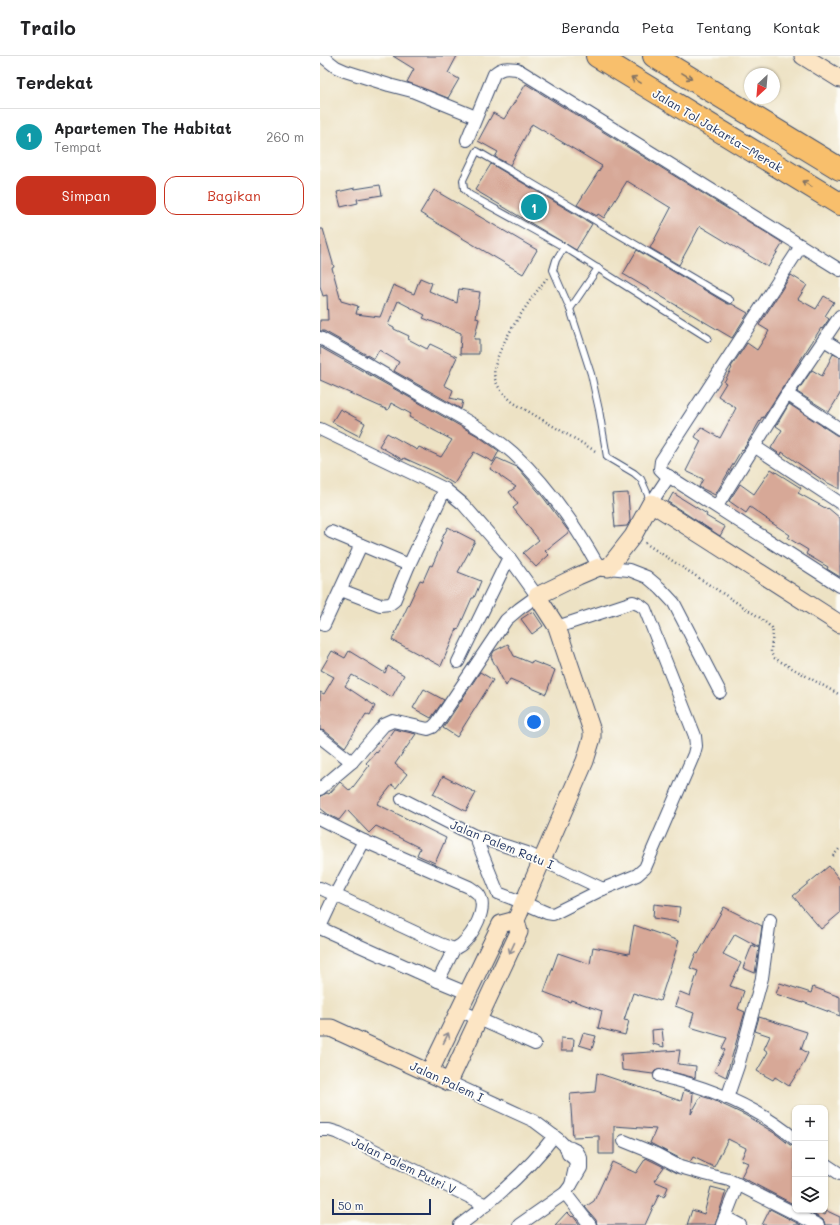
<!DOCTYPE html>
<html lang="id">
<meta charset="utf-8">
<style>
:root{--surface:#fff;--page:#f6f6f6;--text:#202124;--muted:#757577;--line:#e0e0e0;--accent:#c8321e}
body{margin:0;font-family:Mali,sans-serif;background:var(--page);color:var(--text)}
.controls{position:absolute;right:12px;bottom:12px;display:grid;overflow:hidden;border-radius:8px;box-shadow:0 1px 3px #0004}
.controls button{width:36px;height:36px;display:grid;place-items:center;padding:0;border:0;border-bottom:1px solid var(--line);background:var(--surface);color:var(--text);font:20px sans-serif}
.compass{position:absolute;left:424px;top:12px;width:36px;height:36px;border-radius:50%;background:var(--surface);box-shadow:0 1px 3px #0004;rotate:206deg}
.scale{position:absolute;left:12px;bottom:10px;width:99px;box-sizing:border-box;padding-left:4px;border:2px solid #1b2f5e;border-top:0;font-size:11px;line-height:14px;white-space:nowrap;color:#1b2f5e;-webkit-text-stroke:3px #fdfcf7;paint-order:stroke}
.you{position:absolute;left:214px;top:666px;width:14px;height:14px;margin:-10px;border:3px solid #fff;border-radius:50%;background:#1a73e8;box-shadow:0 0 0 6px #1a73e833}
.badge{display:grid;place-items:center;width:26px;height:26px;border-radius:50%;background:var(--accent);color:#fff;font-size:13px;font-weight:700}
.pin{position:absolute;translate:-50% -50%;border:2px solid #fff;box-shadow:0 1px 4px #0006}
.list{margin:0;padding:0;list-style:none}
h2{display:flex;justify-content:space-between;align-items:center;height:52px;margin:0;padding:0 16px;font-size:17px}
h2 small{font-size:13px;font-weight:400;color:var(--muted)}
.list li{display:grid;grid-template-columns:26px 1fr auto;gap:12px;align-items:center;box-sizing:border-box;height:56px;padding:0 16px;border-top:1px solid var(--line)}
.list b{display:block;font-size:15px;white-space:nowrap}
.list p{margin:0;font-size:13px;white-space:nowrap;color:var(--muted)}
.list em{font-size:13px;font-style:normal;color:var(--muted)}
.actions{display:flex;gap:8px;padding:12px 16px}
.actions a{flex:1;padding:9px 0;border:1px solid var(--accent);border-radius:12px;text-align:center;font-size:14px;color:var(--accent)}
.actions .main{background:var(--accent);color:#fff}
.icon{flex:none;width:22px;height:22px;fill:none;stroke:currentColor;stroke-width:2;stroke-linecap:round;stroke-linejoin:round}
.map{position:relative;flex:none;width:520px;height:1169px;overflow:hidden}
header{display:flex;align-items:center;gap:24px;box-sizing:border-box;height:56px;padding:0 20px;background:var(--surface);border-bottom:1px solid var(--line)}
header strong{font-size:19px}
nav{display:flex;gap:22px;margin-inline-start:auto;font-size:14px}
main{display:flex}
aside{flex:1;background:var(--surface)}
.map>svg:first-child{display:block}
.building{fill:#d7a897}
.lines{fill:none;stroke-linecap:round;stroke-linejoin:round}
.lane-casing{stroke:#3a4a6d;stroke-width:8}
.street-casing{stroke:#3a4a6d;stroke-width:14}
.secondary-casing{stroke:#3a4a6d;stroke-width:19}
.highway-casing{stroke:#3a4a6d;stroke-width:24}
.path{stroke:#3a4a6d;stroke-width:2.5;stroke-dasharray:1 3;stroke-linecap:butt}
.lane{stroke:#fff;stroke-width:6}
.street{stroke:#fff;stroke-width:12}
.secondary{stroke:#fce5c4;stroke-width:17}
.highway{stroke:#f8bf6c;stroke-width:22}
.oneway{stroke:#7e7064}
.oneway2{stroke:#8c8a91}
.labels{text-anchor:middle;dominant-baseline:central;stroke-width:3.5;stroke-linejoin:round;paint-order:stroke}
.street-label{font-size:12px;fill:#1b2f5e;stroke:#fdfcf7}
</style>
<header>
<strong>Trailo</strong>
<nav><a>Beranda</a><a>Peta</a><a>Tentang</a><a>Kontak</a></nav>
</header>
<main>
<aside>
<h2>Terdekat<small></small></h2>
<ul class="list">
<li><span class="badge" style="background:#0f9aa8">1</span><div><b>Apartemen The Habitat</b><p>Tempat</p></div><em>260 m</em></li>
</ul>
<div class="actions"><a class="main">Simpan</a><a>Bagikan</a></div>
</aside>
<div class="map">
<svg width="520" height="1169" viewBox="0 0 520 1169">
<rect width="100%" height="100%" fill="#fdfcf7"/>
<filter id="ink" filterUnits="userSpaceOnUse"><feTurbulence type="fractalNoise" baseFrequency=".025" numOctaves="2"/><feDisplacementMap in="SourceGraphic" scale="8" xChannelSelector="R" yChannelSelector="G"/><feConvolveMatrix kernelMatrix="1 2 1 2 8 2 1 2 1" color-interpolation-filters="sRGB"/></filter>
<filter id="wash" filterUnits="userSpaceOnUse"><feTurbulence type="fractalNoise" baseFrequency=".012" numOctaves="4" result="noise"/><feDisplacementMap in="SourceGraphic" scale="16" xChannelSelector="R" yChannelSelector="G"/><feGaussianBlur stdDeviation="0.9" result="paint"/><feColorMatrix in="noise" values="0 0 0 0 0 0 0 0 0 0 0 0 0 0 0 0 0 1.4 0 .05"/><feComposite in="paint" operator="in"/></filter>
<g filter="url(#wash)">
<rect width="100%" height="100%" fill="#ede2c4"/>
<g id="blocks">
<!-- building -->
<g class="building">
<path d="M 73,0 L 137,0 L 128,17 L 139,23 L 128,42 L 87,26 L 94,13 Z"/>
<path d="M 206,28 L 463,187 L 448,211 L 380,170 L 359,209 L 330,192 L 351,152 L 307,125 L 284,162 L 278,158 L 277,160 L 257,149 L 282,110 L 212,68 L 190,109 L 175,101 L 178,96 L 158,85 L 173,57 L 184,63 Z"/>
<path d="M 171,108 L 272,168 L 256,194 L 155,134 Z"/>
<path d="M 60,129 L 62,139 L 37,143 L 38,147 L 21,151 L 17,136 L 35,132 L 35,133 Z"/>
<path d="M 114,134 L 217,194 L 203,218 L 100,157 Z"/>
<path d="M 0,173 L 3,173 L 14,211 L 12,212 L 21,245 L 38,250 L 36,258 L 60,261 L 73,229 L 94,238 L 100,222 L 112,227 L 109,235 L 137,247 L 139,233 L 160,236 L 156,262 L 159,263 L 154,283 L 159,283 L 159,298 L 140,298 L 141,277 L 103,262 L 105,259 L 78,245 L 68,269 L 74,272 L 74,273 L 89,280 L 88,283 L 107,293 L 110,288 L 137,301 L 124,329 L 133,334 L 130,342 L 143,345 L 141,353 L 74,315 L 79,306 L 59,294 L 54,303 L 4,275 L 0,275 L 0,264 L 8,264 L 7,239 L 3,240 L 0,230 Z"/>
<path d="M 317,194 L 408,248 L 412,248 L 428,257 L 412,282 L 303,218 Z"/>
<path d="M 471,219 L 487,229 L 478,243 L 496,253 L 504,240 L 514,246 L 505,260 L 509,263 L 502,273 L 501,272 L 443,362 L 442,361 L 429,384 L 423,394 L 422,393 L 395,439 L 379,431 L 383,423 L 366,415 L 381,385 L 375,381 L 381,371 L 400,382 L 416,352 L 398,340 L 406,327 L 404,326 L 412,312 L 411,311 L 427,287 L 437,294 L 449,275 L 439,269 Z"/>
<path d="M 0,291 L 158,380 L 179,395 L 173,406 L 154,396 L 134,428 L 113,415 L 84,402 L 83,404 L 59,390 L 67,377 L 97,394 L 99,391 L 121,401 L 132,384 L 89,361 L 91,358 L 71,347 L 68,354 L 0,324 Z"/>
<path d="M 513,298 L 520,301 L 520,338 L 509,356 L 477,336 L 492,314 L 502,320 Z"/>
<path d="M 469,348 L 516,379 L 520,380 L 520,433 L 504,425 L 462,396 L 461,399 L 451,392 L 462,374 L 456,370 Z"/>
<path d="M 20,353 L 45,367 L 39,380 L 12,366 Z"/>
<path d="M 177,402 L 197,411 L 200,414 L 223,441 L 249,476 L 225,495 L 229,499 L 216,511 L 203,497 L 219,484 L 193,452 L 198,448 L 189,436 L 196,431 L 180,420 L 180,419 L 170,413 Z"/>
<path d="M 451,413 L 481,432 L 478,437 L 507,453 L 508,452 L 520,462 L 520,521 L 507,513 L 508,511 L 486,498 L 488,494 L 468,482 L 470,479 L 446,463 L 447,463 L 430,451 L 426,457 L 409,445 L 420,428 L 434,438 Z"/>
<path d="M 308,437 L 310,465 L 307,470 L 295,471 L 292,438 Z"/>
<path d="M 353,437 L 387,458 L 386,460 L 405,471 L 400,480 L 348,446 Z"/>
<path d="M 128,471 L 155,485 L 138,516 L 161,525 L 154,542 L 152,542 L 138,574 L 137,573 L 121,610 L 72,584 L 100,524 L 103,525 L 110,509 L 112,510 L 122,487 L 120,486 Z"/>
<path d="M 213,555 L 223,570 L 212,578 L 201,563 Z"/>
<path d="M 188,588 L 194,600 L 211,607 L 212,605 L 235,614 L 226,638 L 190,623 L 186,630 L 171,601 L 174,595 Z"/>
<path d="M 12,595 L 25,602 L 29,595 L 65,617 L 68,610 L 84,619 L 72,641 L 32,619 L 25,630 L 55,650 L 50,660 L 46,658 L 25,691 L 5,675 L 0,674 L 0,636 L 4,638 L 14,621 L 1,614 Z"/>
<path d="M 160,616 L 173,624 L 137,681 L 123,672 Z"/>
<path d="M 104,633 L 124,644 L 111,662 L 93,652 Z"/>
<path d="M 74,673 L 96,678 L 75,708 L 87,718 L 76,732 L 72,729 L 57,748 L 126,782 L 115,807 L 97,799 L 100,792 L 56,770 L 49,777 L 27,754 L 19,764 L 9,759 L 0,752 L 0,740 L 7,737 L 9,738 L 20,726 L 30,735 L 49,710 L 46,707 L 56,696 L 57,697 Z"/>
<path d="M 123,720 L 156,737 L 146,755 L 113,738 Z"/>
<path d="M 509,810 L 520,824 L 520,857 L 501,873 L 473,840 Z"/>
<path d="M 334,848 L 360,851 L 358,866 L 333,862 Z"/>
<path d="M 404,851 L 442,870 L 439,891 L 415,878 L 403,898 L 421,907 L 410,930 L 424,935 L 418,953 L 425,956 L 406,1021 L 394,1015 L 405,994 L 402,992 L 407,982 L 370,971 L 374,957 L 355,950 L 360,936 L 370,940 L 378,915 L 370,912 L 376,897 L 378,898 Z"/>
<path d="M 314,869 L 359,885 L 340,945 L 313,937 L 304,964 L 309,965 L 305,979 L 278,972 L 282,955 L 251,944 L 250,946 L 224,936 L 238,897 L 270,908 L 273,891 L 309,898 Z"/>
<path d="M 432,889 L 439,892 L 435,917 L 423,912 Z"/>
<path d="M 460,927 L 491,937 L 493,931 L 520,941 L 520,960 L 483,946 L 483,947 L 456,938 Z"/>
<path d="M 439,961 L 487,976 L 481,993 L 488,997 L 482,1010 L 469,1030 L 455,1021 L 453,1024 L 437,1015 L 448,996 L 444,993 L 450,980 L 435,975 Z"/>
<path d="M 342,973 L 344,991 L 333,988 L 332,974 Z"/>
<path d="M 263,977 L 276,980 L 272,993 L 259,989 Z"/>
<path d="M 241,982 L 254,983 L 253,995 L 241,995 Z"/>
<path d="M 360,994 L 358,1008 L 376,1010 L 375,1022 L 341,1013 L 335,1015 L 333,1018 L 302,1014 L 301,998 Z"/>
<path d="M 277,1017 L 361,1045 L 364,1034 L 373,1037 L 371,1058 L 381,1040 L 391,1043 L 425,1059 L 456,1078 L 470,1089 L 475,1090 L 475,1149 L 421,1121 L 428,1107 L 421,1104 L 426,1092 L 408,1083 L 394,1111 L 373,1101 L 370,1106 L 363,1104 L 330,1087 L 336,1073 L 294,1070 L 294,1098 L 279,1098 L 279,1080 L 253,1081 L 250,1038 L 275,1036 Z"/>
<path d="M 326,1102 L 344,1111 L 334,1125 L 348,1131 L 344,1141 L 339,1138 L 325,1169 L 277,1169 L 276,1164 L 265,1151 L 274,1145 L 292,1106 L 316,1117 Z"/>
<path d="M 391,1131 L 406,1135 L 395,1169 L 367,1169 L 372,1154 L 384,1158 Z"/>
<path d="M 450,1153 L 481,1169 L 442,1169 Z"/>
<path d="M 485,1154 L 496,1154 L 505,1159 L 507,1155 L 520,1161 L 520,1169 L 505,1169 L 504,1165 L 502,1163 Z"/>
<path d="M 247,1156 L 252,1161 L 253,1160 L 260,1169 L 235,1169 Z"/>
</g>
</g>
</g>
<g filter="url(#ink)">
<use href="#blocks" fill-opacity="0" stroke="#3a4a6d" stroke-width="1"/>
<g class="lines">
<!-- lane casing -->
<g class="lane-casing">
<g id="lane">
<path d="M 244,191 L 236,204 L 233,214 L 250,253 L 271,318 L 279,354 L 287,401 L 314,417 L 321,423 L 331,446"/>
<path d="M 250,253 L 278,212"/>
<path d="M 388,282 L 244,191 L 150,139 L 144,133 L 143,124 L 157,95 L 410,244"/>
</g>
</g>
<!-- street casing -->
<g class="street-casing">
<g id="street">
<path d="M 2,0 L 16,11 L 25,15 L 69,29 L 92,35 L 156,61"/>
<path d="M 147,84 L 174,18 C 182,11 186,12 197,13 L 520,214"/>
<path d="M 481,190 L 341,405 L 340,413 L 345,418 L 520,530"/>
<path d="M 0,282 C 36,301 70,322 106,342 C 136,359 167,374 193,397 C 226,427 257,472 279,511"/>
<path d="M 504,284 L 520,294"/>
<path d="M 467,338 L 520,373"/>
<path d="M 0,373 L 125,433 L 143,448 L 189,501 L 217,540 L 199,553 L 186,564 L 117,667 L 113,671 L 108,673 L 73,665 L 64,669 L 32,706 L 0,733"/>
<path d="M 434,390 L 520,447"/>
<path d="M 331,447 L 349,420"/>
<path d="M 397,450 L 467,338 L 520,260"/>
<path d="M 11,476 L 89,509"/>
<path d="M 288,512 L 309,514 L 327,521 L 340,532 L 354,547 L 400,636"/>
<path d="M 21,534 L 60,549 L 70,548 L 74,545 L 89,509 L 125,433"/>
<path d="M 4,569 L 41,489"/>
<path d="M 138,606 L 189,501"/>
<path d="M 0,681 L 32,706"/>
<path d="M 82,743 L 155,780 L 207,797 L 283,833"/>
<path d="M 0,763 L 44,785 L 15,839 L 0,871"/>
<path d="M 155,780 L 178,837 L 204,847 L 227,857 L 233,858 L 283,833 L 317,819 L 325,812 L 374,698 L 376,690 L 375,680 L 325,553 L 320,549 L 313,546 L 237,571"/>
<path d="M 0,832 L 120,888 L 134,893 C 137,891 140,890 142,888 C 153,878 168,853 159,839 C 157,836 152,833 149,831 L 44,785"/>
<path d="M 0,872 L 118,925 L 147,937"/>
<path d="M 118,925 L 134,893"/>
<path d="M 139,954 L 215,988"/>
<path d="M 340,1020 C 388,1031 437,1051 475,1083"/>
<path d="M 129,1026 L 214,1065 L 238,1083 L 246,1091 L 248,1098 L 254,1103 L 256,1107 L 251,1129"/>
<path d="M 407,1042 L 418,1010 L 442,922 L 450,864"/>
<path d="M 0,1074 L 9,1074 L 19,1077 L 166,1149"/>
<path d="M 304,1085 L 336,1098 L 360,1111 L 381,1117 L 409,1124 L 498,1169"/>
<path d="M 505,1108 L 520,1118"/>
<path d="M 245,1137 L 270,1169"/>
<path d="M 405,1161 L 420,1169"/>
<path d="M 140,1169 C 175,1143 208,1115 234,1080"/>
<path d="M 199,1169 L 245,1137 L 251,1129 L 261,1112 L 261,1102 L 257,1095 L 251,1092 L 246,1091"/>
<path d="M 402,1169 L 418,1128"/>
</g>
</g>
<!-- secondary casing -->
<g class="secondary-casing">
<g id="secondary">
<path d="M 483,0 L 520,23"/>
<path d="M 196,864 L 265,705 L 272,682 L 272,675 L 237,571 L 217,540 L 258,520 L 279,511 L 288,512 L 313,480 L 331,447 L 520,568"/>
<path d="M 0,972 L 11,972 L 129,1026 L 199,876 L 196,864 L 181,868 L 109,1017"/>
</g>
</g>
<!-- highway casing -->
<g class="highway-casing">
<g id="highway">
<path d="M 277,0 L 520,148"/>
<path d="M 334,0 L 520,113"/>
</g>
</g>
<!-- path -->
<g class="path">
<path d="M 227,222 C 212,241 168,300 175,323 C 178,333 186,340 194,347 L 277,396"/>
<path d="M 325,487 L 439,561 L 452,572 L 453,578 L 451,593 L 451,597 L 454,602 L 520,639"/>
<path d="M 513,800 L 520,792"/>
</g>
<!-- lane -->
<use href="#lane" class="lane"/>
<!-- street -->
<use href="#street" class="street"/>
<!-- secondary -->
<use href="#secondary" class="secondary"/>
<!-- highway -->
<use href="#highway" class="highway"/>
</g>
<!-- one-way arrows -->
<defs><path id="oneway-shaft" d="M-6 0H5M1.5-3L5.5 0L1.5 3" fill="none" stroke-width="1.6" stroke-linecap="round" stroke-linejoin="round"/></defs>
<g class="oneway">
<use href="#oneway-shaft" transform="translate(367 20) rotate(31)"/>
<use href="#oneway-shaft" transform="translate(316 24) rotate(-149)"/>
<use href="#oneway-shaft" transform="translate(487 128) rotate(-149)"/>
</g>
<g class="oneway2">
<use href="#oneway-shaft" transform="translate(192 892) rotate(115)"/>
<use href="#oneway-shaft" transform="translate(126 982) rotate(-64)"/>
</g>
</g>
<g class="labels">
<!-- street labels -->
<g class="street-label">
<text transform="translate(398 74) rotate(31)">Jalan Tol Jakarta–Merak</text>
<text transform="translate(182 788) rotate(22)">Jalan Palem Ratu I</text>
<text transform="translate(127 1025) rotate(25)">Jalan Palem I</text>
<text transform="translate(84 1109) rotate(26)">Jalan Palem Putri V</text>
</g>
</g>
</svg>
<div class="controls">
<button>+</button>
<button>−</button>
<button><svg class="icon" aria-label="layers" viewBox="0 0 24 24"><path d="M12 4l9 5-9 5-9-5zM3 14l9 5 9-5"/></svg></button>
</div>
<svg class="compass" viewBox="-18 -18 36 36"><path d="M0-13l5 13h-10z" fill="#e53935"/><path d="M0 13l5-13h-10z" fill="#757577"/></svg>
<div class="scale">50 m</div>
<div class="you"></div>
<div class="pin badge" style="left:214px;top:151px;background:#0f9aa8">1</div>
</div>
</main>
